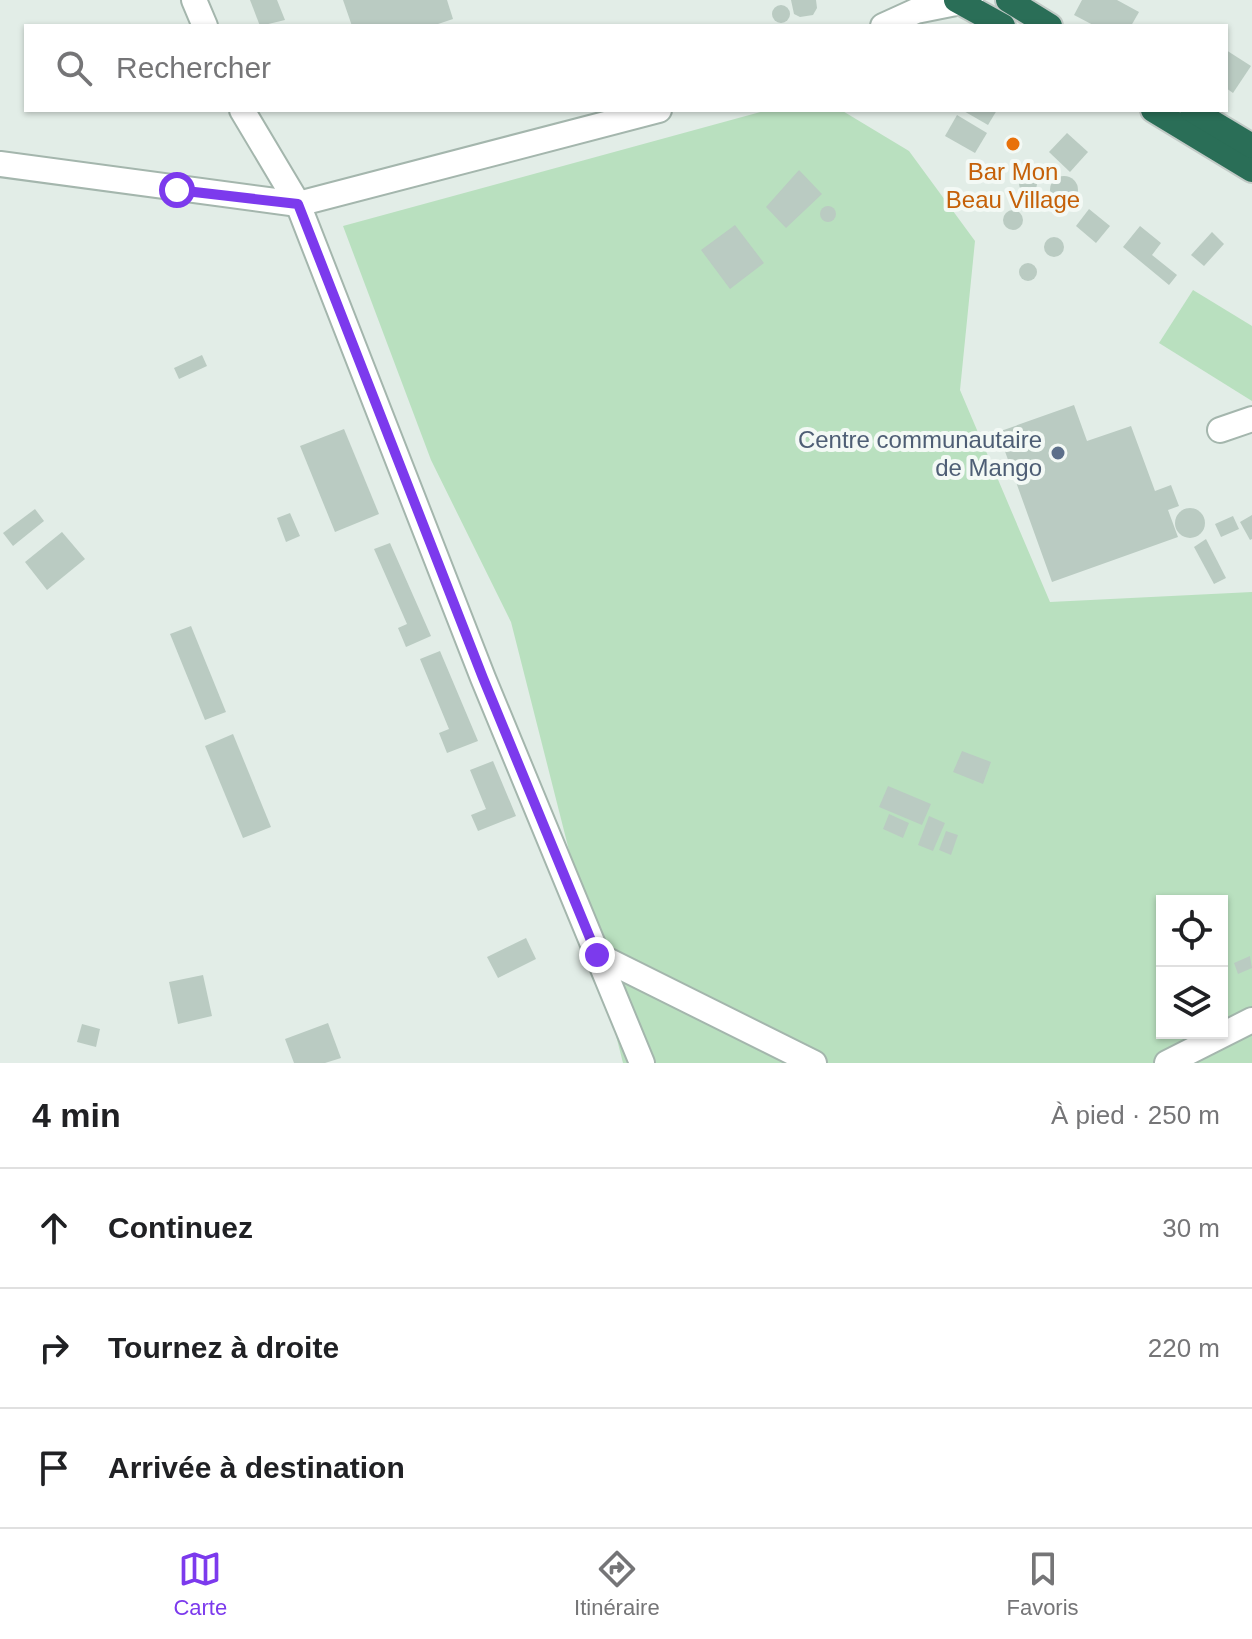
<!DOCTYPE html>
<html lang="fr">
<meta charset="utf-8">
<style>
:root{--surface:#fff;--page:#f2f2f2;--text:#202124;--muted:#757577;--line:#e0e0e0;--accent:#7c3aed}
body{margin:0;font-family:Arial,sans-serif;background:var(--page);color:var(--text)}
.controls{position:absolute;right:24px;bottom:24px;display:grid;overflow:hidden;border-radius:0px;box-shadow:0 2px 6px #0004}
.controls button{width:72px;height:72px;display:grid;place-items:center;padding:0;border:0;border-bottom:2px solid var(--line);background:var(--surface);color:var(--text);font:40px sans-serif}
.stop{position:absolute;width:24px;height:24px;margin:-18px;border:6px solid #7c3aed;border-radius:50%;background:#fff}
.stop.end{background:#7c3aed;border-color:#fff;box-shadow:0 2px 8px #0008}
.list{margin:0;padding:0;list-style:none}
h2{display:flex;justify-content:space-between;align-items:center;height:104px;margin:0;padding:0 32px;font-size:34px}
h2 small{font-size:26px;font-weight:400;color:var(--muted)}
.list li{display:grid;grid-template-columns:52px 1fr auto;gap:24px;align-items:center;box-sizing:border-box;height:120px;padding:0 32px;border-top:2px solid var(--line)}
.list b{display:block;font-size:30px;white-space:nowrap}
.list em{font-size:26px;font-style:normal;color:var(--muted)}
.icon{flex:none;width:44px;height:44px;fill:none;stroke:currentColor;stroke-width:2;stroke-linecap:round;stroke-linejoin:round}
.map{position:relative;flex:none;width:1252px;height:1063px;overflow:hidden}
.search{position:absolute;background:var(--surface);box-shadow:0 2px 6px #0004;left:24px;right:24px;top:24px;height:88px;display:flex;align-items:center;gap:20px;box-sizing:border-box;padding:0 28px;border-radius:0px;color:var(--muted);font-size:30px}
.sheet{height:464px;background:var(--surface)}
nav{display:flex;justify-content:space-around;align-items:center;box-sizing:border-box;height:112px;border-top:2px solid var(--line);background:var(--surface);font-size:22px;color:var(--muted)}
nav a{display:grid;justify-items:center;gap:4px}
nav .on{color:var(--accent)}
.map>svg:first-child{display:block}
.green{fill:#b9e0bf;fill-rule:evenodd}
.building{fill:#bacbc2}
.lines{fill:none;stroke-linecap:round;stroke-linejoin:round}
.minor-casing{stroke:#a4b6ad;stroke-width:28}
.highway-casing{stroke:#c1cac6;stroke-width:28}
.minor{stroke:#fff;stroke-width:24}
.highway{stroke:#2a6e57;stroke-width:24}
.route{stroke:#7c3aed;stroke-width:10}
.food-dot{fill:#e8710a;stroke:#f3f9f5;stroke-width:3}
.service-dot{fill:#5c6f8a;stroke:#f3f9f5;stroke-width:3}
.labels{text-anchor:middle;dominant-baseline:central;stroke-width:8;stroke-linejoin:round;paint-order:stroke}
.food-label{font-size:24px;fill:#c56008;stroke:#f3f9f5}
.service-label{font-size:24px;fill:#4e5e75;stroke:#f3f9f5;text-anchor:end}
</style>
<div class="map">
<svg width="1252" height="1063" viewBox="0 0 1252 1063">
<rect width="100%" height="100%" fill="#e2ede7"/>
<!-- green -->
<g class="green">
<path d="M 768,110 L 841,110 L 909,151 L 975,241 L 960,390 L 1050,602 L 1252,592 L 1252,1063 L 623,1063 L 511,622 L 431,460 L 343,226 ZM 1162,901 L 1222,901 L 1222,1033 L 1162,1033 Z"/>
<path d="M 1193,290 L 1252,326 L 1252,401 L 1159,343 Z"/>
</g>
<!-- building -->
<g class="building">
<path d="M 250,0 L 277,0 L 285,20 L 260,26 Z"/>
<path d="M 343,0 L 447,0 L 453,19 L 432,26 L 352,26 Z"/>
<path d="M 791,0 L 816,0 L 817,8 L 813,15 L 800,17 L 794,14 Z"/>
<path d="M 1082,0 L 1117,0 L 1139,12 L 1131,26 L 1095,26 L 1074,15 Z"/>
<circle cx="781" cy="14" r="9"/>
<path d="M 1226,50 L 1251,66 L 1233,93 L 1226,88 Z"/>
<path d="M 962,110 L 997,110 L 988,125 Z"/>
<path d="M 957,115 L 987,133 L 975,153 L 945,136 Z"/>
<path d="M 1067,133 L 1088,152 L 1070,172 L 1049,152 Z"/>
<path d="M 799,170 L 822,194 L 786,228 L 766,207 Z"/>
<circle cx="1028" cy="184" r="9"/>
<circle cx="1064" cy="190" r="14"/>
<circle cx="828" cy="214" r="8"/>
<path d="M 1089,209 L 1110,226 L 1096,243 L 1076,226 Z"/>
<circle cx="1013" cy="220" r="10"/>
<path d="M 735,225 L 764,263 L 730,289 L 701,250 Z"/>
<path d="M 1140,226 L 1161,243 L 1152,255 L 1177,275 L 1169,285 L 1123,247 Z"/>
<path d="M 1212,232 L 1224,244 L 1204,266 L 1191,255 Z"/>
<circle cx="1054" cy="247" r="10"/>
<circle cx="1028" cy="272" r="9"/>
<path d="M 202,355 L 207,366 L 179,379 L 174,368 Z"/>
<path d="M 1074,405 L 1087,441 L 1131,426 L 1155,491 L 1171,485 L 1179,506 L 1168,510 L 1178,537 L 1052,582 L 998,432 Z"/>
<path d="M 344,429 L 379,514 L 335,532 L 300,446 Z"/>
<circle cx="1190" cy="523" r="15"/>
<path d="M 35,509 L 44,521 L 13,546 L 3,533 Z"/>
<path d="M 290,513 L 300,536 L 286,542 L 277,518 Z"/>
<path d="M 1252,515 L 1252,539 L 1250,540 L 1240,522 Z"/>
<path d="M 1233,516 L 1239,529 L 1221,537 L 1215,524 Z"/>
<path d="M 62,532 L 85,559 L 47,590 L 25,562 Z"/>
<path d="M 1206,539 L 1226,578 L 1214,584 L 1194,547 Z"/>
<path d="M 390,543 L 431,636 L 406,647 L 398,628 L 407,624 L 374,549 Z"/>
<path d="M 191,626 L 226,712 L 205,720 L 170,634 Z"/>
<path d="M 440,651 L 478,741 L 447,753 L 439,733 L 449,729 L 420,659 Z"/>
<path d="M 233,734 L 271,827 L 243,838 L 205,746 Z"/>
<path d="M 962,751 L 991,762 L 983,784 L 953,772 Z"/>
<path d="M 493,761 L 516,816 L 478,831 L 471,815 L 486,809 L 470,770 Z"/>
<path d="M 888,786 L 931,804 L 922,825 L 879,807 Z"/>
<path d="M 889,814 L 909,823 L 903,838 L 883,829 Z"/>
<path d="M 929,816 L 945,823 L 933,851 L 918,845 Z"/>
<path d="M 946,831 L 958,835 L 951,855 L 939,850 Z"/>
<path d="M 526,938 L 536,959 L 498,978 L 487,957 Z"/>
<path d="M 1250,956 L 1252,968 L 1238,974 L 1234,963 Z"/>
<path d="M 203,975 L 212,1016 L 178,1024 L 169,982 Z"/>
<path d="M 328,1023 L 341,1058 L 325,1063 L 294,1063 L 285,1039 Z"/>
<path d="M 82,1024 L 100,1029 L 96,1047 L 77,1042 Z"/>
</g>
<g class="lines">
<!-- minor casing -->
<g class="minor-casing">
<g id="minor">
<path d="M 194,0 L 205,26"/>
<path d="M 883,26 L 916,11 L 971,0"/>
<path d="M 242,110 L 298,204 L 483,678 L 642,1063"/>
<path d="M 0,164 L 298,204 L 659,110"/>
<path d="M 1220,430 L 1252,419"/>
<path d="M 597,955 L 814,1063"/>
<path d="M 1167,1063 L 1252,1020"/>
</g>
</g>
<!-- highway casing -->
<g class="highway-casing">
<g id="highway">
<path d="M 956,0 L 1003,26"/>
<path d="M 1008,0 L 1050,26"/>
<path d="M 1153,110 L 1252,170"/>
<path d="M 1192,110 L 1252,146"/>
</g>
</g>
<!-- minor -->
<use href="#minor" class="minor"/>
<!-- highway -->
<use href="#highway" class="highway"/>
</g>
<g class="lines">
<!-- route -->
<path class="route" d="M 177,190 L 298,204 L 483,678 L 597,955"/>
</g>
<!-- markers -->
<circle class="food-dot" cx="1013" cy="144" r="8"/>
<circle class="service-dot" cx="1058" cy="453" r="8"/>
<g class="labels">
<!-- food labels -->
<g class="food-label">
<text x="1013" y="171">Bar Mon<tspan x="1013" dy="28">Beau Village</tspan></text>
</g>
<!-- service labels -->
<g class="service-label">
<text x="1042" y="439">Centre communautaire<tspan x="1042" dy="28">de Mango</tspan></text>
</g>
</g>
</svg>
<div class="controls">
<button><svg class="icon" aria-label="locate" viewBox="0 0 24 24"><circle cx="12" cy="12" r="6"/><path d="M12 2v4M12 18v4M2 12h4M18 12h4"/></svg></button>
<button><svg class="icon" aria-label="layers" viewBox="0 0 24 24"><path d="M12 4l9 5-9 5-9-5zM3 14l9 5 9-5"/></svg></button>
</div>
<div class="stop" style="left:177px;top:190px"></div>
<div class="stop end" style="left:597px;top:955px"></div>
<div class="search"><svg class="icon" aria-label="search" viewBox="0 0 24 24"><circle cx="10" cy="10" r="6"/><path d="M15 15l6 6"/></svg>Rechercher</div>
</div>
<section class="sheet">
<h2>4 min<small>À pied · 250 m</small></h2>
<ul class="list">
<li><svg class="icon" aria-label="ahead" viewBox="0 0 24 24"><path d="M12 20V5M6 11l6-6 6 6"/></svg><div><b>Continuez</b></div><em>30 m</em></li>
<li><svg class="icon" aria-label="right" viewBox="0 0 24 24"><path d="M7 20v-9h11M14 6l5 5-5 5"/></svg><div><b>Tournez à droite</b></div><em>220 m</em></li>
<li><svg class="icon" aria-label="arrive" viewBox="0 0 24 24"><path d="M6 21V4h12l-3 4 3 4H6"/></svg><div><b>Arrivée à destination</b></div></li>
</ul>
</section>
<nav>
<a class="on"><svg class="icon" aria-label="map" viewBox="0 0 24 24"><path d="M3 6l6-2 6 2 6-2v14l-6 2-6-2-6 2zM9 4v14M15 6v14"/></svg>Carte</a>
<a><svg class="icon" aria-label="directions" viewBox="0 0 24 24"><path d="M12 3l9 9-9 9-9-9zM9 14v-3h6M13 9l2 2-2 2"/></svg>Itinéraire</a>
<a><svg class="icon" aria-label="saved" viewBox="0 0 24 24"><path d="M7 4h10v16l-5-4-5 4z"/></svg>Favoris</a>
</nav>
